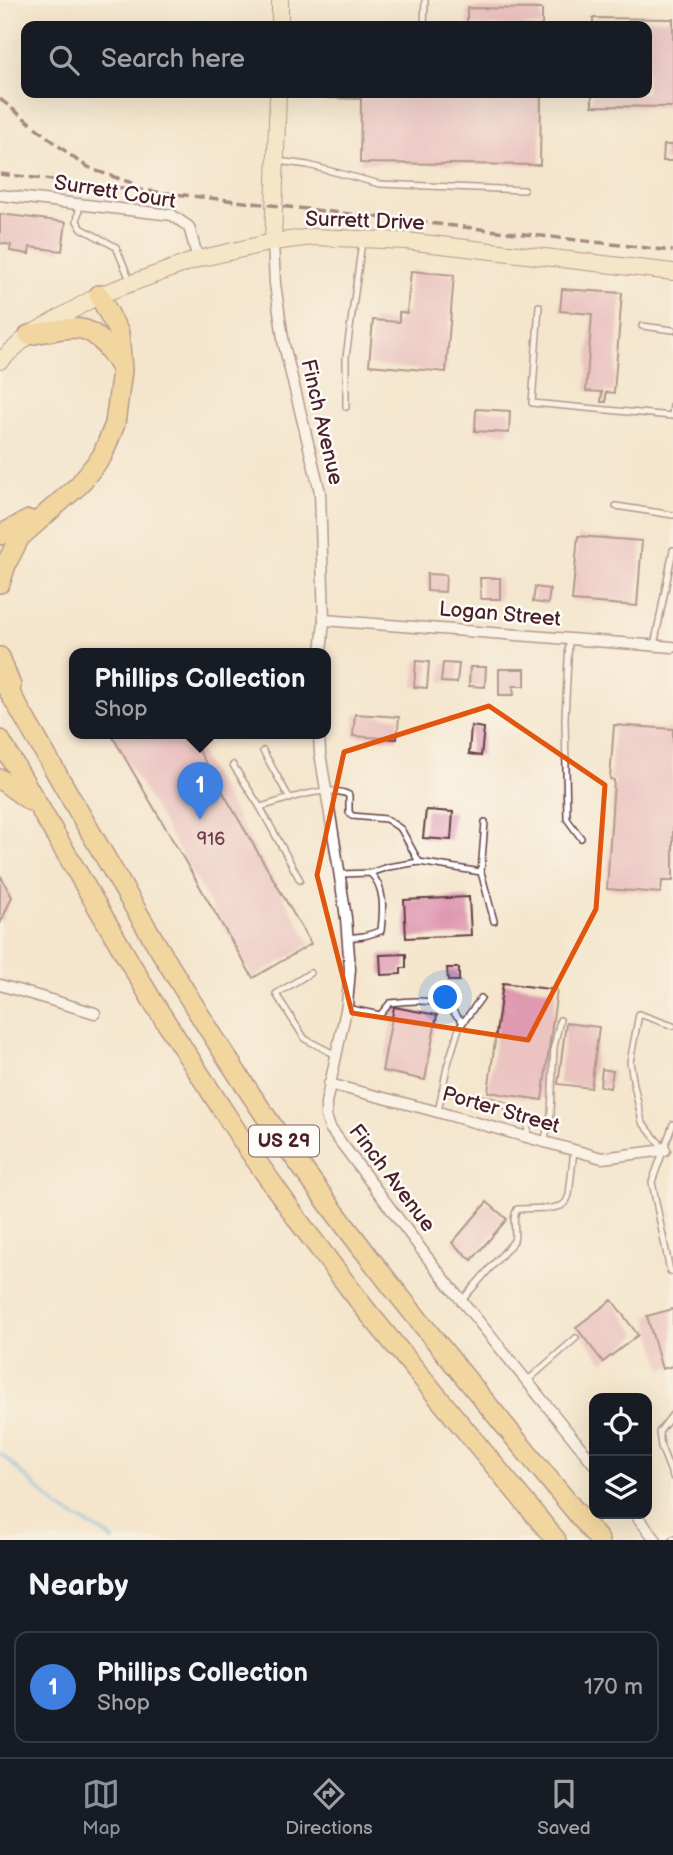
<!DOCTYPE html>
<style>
:root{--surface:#171b24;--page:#20242c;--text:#f1f3f6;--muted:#9ea1a6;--line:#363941;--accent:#8c9099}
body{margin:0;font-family:"Balsamiq Sans",sans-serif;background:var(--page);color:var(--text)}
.controls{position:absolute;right:21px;bottom:21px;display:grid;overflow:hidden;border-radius:14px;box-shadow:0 7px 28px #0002}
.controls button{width:63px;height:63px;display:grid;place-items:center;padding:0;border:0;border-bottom:2px solid var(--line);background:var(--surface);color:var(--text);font:35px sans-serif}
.you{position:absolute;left:446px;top:998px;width:24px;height:24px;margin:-18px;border:5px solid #fff;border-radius:50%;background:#1a73e8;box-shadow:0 0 0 10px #1a73e833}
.badge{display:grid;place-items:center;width:46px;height:46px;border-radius:50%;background:var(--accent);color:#fff;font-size:23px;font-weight:700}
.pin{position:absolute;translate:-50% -58px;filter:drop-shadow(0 2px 4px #0008)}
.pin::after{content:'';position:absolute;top:37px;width:24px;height:21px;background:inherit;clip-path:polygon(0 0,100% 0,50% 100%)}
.popup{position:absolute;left:69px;top:648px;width:262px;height:91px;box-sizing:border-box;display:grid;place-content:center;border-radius:14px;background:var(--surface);filter:drop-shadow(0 2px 5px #0005);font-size:23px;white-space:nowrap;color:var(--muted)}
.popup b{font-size:26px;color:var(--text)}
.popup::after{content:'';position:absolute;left:50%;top:100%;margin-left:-14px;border:14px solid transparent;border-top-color:var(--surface)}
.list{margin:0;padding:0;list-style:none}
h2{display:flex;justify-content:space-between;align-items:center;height:91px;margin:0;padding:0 28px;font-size:30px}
h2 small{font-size:23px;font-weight:400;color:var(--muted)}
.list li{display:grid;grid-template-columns:46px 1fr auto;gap:21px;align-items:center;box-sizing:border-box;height:112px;margin:0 14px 14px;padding:0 14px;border:2px solid var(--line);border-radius:14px}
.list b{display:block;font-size:26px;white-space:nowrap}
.list p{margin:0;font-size:23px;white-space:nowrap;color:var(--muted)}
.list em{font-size:23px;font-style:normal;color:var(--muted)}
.icon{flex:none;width:38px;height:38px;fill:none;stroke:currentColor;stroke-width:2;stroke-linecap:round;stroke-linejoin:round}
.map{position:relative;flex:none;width:673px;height:1540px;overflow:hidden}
.search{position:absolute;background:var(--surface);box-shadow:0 7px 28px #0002;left:21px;right:21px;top:21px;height:77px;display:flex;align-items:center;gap:18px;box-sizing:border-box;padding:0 24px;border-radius:14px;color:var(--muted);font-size:26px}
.sheet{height:217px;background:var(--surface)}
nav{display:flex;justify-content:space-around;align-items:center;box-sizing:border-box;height:98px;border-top:2px solid var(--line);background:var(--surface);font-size:19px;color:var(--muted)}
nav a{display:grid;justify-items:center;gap:4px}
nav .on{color:var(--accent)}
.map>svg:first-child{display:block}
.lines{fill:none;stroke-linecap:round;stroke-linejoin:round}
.stream{stroke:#66b3e0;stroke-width:3.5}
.building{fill:#df9ab2}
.lane-casing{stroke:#643d43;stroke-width:8}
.street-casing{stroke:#643d43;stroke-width:13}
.secondary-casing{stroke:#643d43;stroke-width:18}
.highway-casing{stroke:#643d43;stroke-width:22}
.lane{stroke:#fff;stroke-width:5}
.street{stroke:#fff;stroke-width:10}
.secondary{stroke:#f9e7c3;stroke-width:16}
.highway{stroke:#f0c369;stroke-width:19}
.rail{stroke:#4a1f2b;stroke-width:3.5;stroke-dasharray:10 5;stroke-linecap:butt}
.marked{fill:none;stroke:#e0560e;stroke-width:5;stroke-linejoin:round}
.labels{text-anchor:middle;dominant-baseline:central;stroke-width:5;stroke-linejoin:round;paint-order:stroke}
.number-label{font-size:18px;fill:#6f3e4d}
.shield{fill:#fdfcf7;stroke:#806168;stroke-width:2}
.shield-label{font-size:19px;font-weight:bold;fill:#4a1f2b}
.street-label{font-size:21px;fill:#4a1f2b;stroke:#fdfcf7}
</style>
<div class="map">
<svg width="673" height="1540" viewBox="0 0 673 1540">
<rect width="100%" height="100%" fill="#fdfcf7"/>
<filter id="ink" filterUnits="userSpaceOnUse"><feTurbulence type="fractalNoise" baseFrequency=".0143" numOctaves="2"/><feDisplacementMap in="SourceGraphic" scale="14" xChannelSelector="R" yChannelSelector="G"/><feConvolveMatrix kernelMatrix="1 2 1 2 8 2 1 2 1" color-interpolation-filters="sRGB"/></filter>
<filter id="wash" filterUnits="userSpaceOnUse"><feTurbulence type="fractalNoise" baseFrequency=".00686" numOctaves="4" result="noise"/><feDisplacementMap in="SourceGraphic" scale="28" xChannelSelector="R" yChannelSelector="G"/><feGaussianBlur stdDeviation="1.57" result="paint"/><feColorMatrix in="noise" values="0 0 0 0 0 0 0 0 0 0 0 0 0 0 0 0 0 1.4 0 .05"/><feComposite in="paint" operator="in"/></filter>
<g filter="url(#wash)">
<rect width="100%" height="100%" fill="#f4e5cc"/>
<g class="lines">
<!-- stream -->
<path class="stream" d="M 0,1453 L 60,1509 L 106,1534 L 113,1540"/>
</g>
<g id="blocks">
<!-- building -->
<g class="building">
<path d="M 467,8 L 542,9 L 542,26 L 467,26 Z"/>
<path d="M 593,18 L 673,19 L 673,107 L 592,106 L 592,93 L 647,93 L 647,26 L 593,26 Z"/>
<path d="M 327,93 L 541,93 L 540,165 L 360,163 L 361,99 L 327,98 Z"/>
<path d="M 664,145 L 673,145 L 673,161 L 663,161 Z"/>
<path d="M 0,214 L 66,222 L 62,251 L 30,247 L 29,254 L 10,251 L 11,245 L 0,243 Z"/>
<path d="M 411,271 L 454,275 L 446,372 L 369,365 L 373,320 L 399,322 L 399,312 L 407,313 Z"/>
<path d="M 562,289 L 622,293 L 614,393 L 606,392 L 606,402 L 601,402 L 602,392 L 586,391 L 592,314 L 560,311 Z"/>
<path d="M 476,409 L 510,411 L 509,433 L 475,431 Z"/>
<path d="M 578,536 L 642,541 L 637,606 L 572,601 Z"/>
<path d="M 427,574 L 446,575 L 445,592 L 427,591 Z"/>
<path d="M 480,578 L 500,578 L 500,599 L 481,599 Z"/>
<path d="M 535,587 L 550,589 L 548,604 L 533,602 Z"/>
<path d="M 416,661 L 429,662 L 427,688 L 414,687 Z"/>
<path d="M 443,663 L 459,664 L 457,683 L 441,682 Z"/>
<path d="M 470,667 L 486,667 L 485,687 L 469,686 Z"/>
<path d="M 499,669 L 525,669 L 525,686 L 513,686 L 514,695 L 499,695 Z"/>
<path d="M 355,714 L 399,717 L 397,739 L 353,736 Z"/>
<path d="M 614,725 L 673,729 L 673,881 L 662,881 L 661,893 L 607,889 L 614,780 L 610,779 Z"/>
<path d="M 471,726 L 484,728 L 481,756 L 469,754 Z"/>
<path d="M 111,734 L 189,734 L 311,944 L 253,978 Z"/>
<path d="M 426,810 L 453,812 L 451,840 L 423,838 Z"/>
<path d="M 0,875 L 12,897 L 0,924 Z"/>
<path d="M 469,897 L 471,935 L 406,938 L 404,900 Z"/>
<path d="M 406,954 L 406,968 L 401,968 L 401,974 L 381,975 L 380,955 Z"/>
<path d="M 447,968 L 459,968 L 459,981 L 448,981 Z"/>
<path d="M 503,983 L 557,990 L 542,1100 L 488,1092 Z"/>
<path d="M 394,1007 L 437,1015 L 425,1080 L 382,1071 Z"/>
<path d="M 566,1023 L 599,1027 L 591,1088 L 558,1084 Z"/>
<path d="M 602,1069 L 613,1071 L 610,1088 L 600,1086 Z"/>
<path d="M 487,1202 L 507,1219 L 472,1260 L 452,1243 Z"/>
<path d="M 612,1300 L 638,1335 L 603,1362 L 576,1327 Z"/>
<path d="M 673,1309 L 673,1366 L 662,1369 L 647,1316 Z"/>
</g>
</g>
</g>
<g filter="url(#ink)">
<use href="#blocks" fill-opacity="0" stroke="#643d43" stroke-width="2"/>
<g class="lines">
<!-- lane casing -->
<g class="lane-casing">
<g id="lane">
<path d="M 424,26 L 425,0"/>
<path d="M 277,161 L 308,165 L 380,184 L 524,190"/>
<path d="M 80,204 L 77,221 L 81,228 L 116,247 L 130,280"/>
<path d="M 539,306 L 532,403 L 672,416 L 673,405"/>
<path d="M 642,326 L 673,330"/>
<path d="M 346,407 L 346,357 L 362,242"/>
<path d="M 616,506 L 673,515"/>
<path d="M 569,640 L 565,718 L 567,819 L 581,838"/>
<path d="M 654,646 L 673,550"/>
<path d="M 263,751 L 290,799"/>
<path d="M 233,765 L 260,807"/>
<path d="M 481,872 L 494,921"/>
<path d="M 370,873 L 388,867 L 419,862 L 481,872 L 485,822"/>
<path d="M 340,874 L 370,873 C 386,887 383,912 381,931 L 364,936 L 347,938"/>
<path d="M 300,880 L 260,807 C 283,801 328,783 349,795 L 349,812 L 352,816 L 386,819 L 401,829 L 419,862"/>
<path d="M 310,973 L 276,994 L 305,1039 L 336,1055"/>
<path d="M 346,1008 L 380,1015 L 390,1003 C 414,1000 425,1000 449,1005 L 455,1014 L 463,1022"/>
<path d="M 442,1091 C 469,1095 507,1100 527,1119 L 528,1130 L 525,1136"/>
<path d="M 438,1112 L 447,1067 L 459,1028 L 481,998"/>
<path d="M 673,1124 L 652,1182 L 670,1271 L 673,1272"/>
<path d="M 544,1142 L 551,1114 L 554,1047 L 560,1020"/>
<path d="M 665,1150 L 642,1122 L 634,1085 L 630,1062 L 639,1014 L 673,1026"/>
<path d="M 462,1300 L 514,1241 C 517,1230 511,1219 517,1209 L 552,1208 L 561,1206 L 566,1202 L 569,1195 L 574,1150"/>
<path d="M 527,1381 L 576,1338"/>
<path d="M 673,1414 L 659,1432 L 661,1447 L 673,1477"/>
<path d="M 672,1540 L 673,1539"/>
</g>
</g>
<!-- street casing -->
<g class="street-casing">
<g id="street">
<path d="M 0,195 L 172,215 L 189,227 L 198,259"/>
<path d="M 273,242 L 275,284 L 284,345 L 320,492 L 324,620 L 321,654"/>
<path d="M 324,620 L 673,647"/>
<path d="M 319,734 L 320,753 L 338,864 L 346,918 L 350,969 L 347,1005 L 326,1103 L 326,1116 L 330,1128 L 433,1265 L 594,1464"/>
<path d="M 0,985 L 95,1013"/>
<path d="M 329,1084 L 427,1109 L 602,1158 L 665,1150"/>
<path d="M 635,1514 L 656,1540"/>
</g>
</g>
<!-- secondary casing -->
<g class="secondary-casing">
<g id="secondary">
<path d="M 280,26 L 280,0"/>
<path d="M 273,242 L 278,93"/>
<path d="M 0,361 L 29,335 L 99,295 L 198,259 L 273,242 L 313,237 L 406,241 L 673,272"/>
</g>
</g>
<!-- highway casing -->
<g class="highway-casing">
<g id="highway">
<path d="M 29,335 C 78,326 91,318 119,365"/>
<path d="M 0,535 L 29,520"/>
<path d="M 0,583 L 7,562 L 20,537 L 79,485 L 102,456 L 115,424 L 122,370 L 119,333 L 99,295"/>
<path d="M 0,657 L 11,686"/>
<path d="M 0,676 C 84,819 164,965 256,1102 C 360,1256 482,1397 599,1540"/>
<path d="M 0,740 L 153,1002 L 246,1146 L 300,1223 L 366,1310 L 556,1540"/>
<path d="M 0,779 L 30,801"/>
</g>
</g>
<!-- lane -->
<use href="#lane" class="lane"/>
<!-- street -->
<use href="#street" class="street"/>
<!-- secondary -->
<use href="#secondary" class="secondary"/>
<!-- highway -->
<use href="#highway" class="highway"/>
<!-- rail -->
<g class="rail">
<path d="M 0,99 L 79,162 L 94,170 L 132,183"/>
<path d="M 0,174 L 673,251"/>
</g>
</g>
</g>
<!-- marked area -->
<path d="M0 0H673V1540H0ZM 489,706 L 605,785 L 596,909 L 528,1040 L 352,1013 L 317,875 L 344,752 Z" fill="#f4e5cc" fill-opacity=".55" fill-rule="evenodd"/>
<path class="marked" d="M 489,706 L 605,785 L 596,909 L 528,1040 L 352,1013 L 317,875 L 344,752 Z"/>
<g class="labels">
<!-- number labels -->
<g class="number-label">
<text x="211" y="839">916</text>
</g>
<!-- shield labels -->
<rect class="shield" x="249" y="1125.5" width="70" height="31" rx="5"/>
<g class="shield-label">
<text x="284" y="1141">US 29</text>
</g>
<!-- street labels -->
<g class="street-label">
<text transform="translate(115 192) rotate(9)">Surrett Court</text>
<text transform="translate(365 221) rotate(2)">Surrett Drive</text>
<text transform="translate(322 422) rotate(77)">Finch Avenue</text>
<text transform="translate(500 614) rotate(5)">Logan Street</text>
<text transform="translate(501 1110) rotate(16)">Porter Street</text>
<text transform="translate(392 1178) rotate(53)">Finch Avenue</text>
</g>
</g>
</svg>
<div class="controls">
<button><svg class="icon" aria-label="locate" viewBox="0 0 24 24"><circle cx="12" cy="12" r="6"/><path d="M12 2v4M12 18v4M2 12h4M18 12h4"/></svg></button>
<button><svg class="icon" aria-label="layers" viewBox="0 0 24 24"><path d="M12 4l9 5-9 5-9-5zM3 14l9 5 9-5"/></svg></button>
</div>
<div class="you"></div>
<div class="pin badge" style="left:200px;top:820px;background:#3f7fe0">1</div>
<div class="popup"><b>Phillips Collection</b>Shop</div>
<div class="search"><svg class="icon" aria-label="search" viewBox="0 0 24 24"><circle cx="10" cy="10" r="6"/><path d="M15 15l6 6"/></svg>Search here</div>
</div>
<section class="sheet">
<h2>Nearby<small></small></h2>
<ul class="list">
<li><span class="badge" style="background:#3f7fe0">1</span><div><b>Phillips Collection</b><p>Shop</p></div><em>170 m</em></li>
</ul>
</section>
<nav>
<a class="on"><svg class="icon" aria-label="map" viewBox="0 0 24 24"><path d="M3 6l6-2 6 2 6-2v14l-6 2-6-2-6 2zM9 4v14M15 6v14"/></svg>Map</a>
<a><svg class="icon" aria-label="directions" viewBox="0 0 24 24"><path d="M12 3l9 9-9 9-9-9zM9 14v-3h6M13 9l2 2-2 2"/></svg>Directions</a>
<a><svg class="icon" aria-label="saved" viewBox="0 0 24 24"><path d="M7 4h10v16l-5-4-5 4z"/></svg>Saved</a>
</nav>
